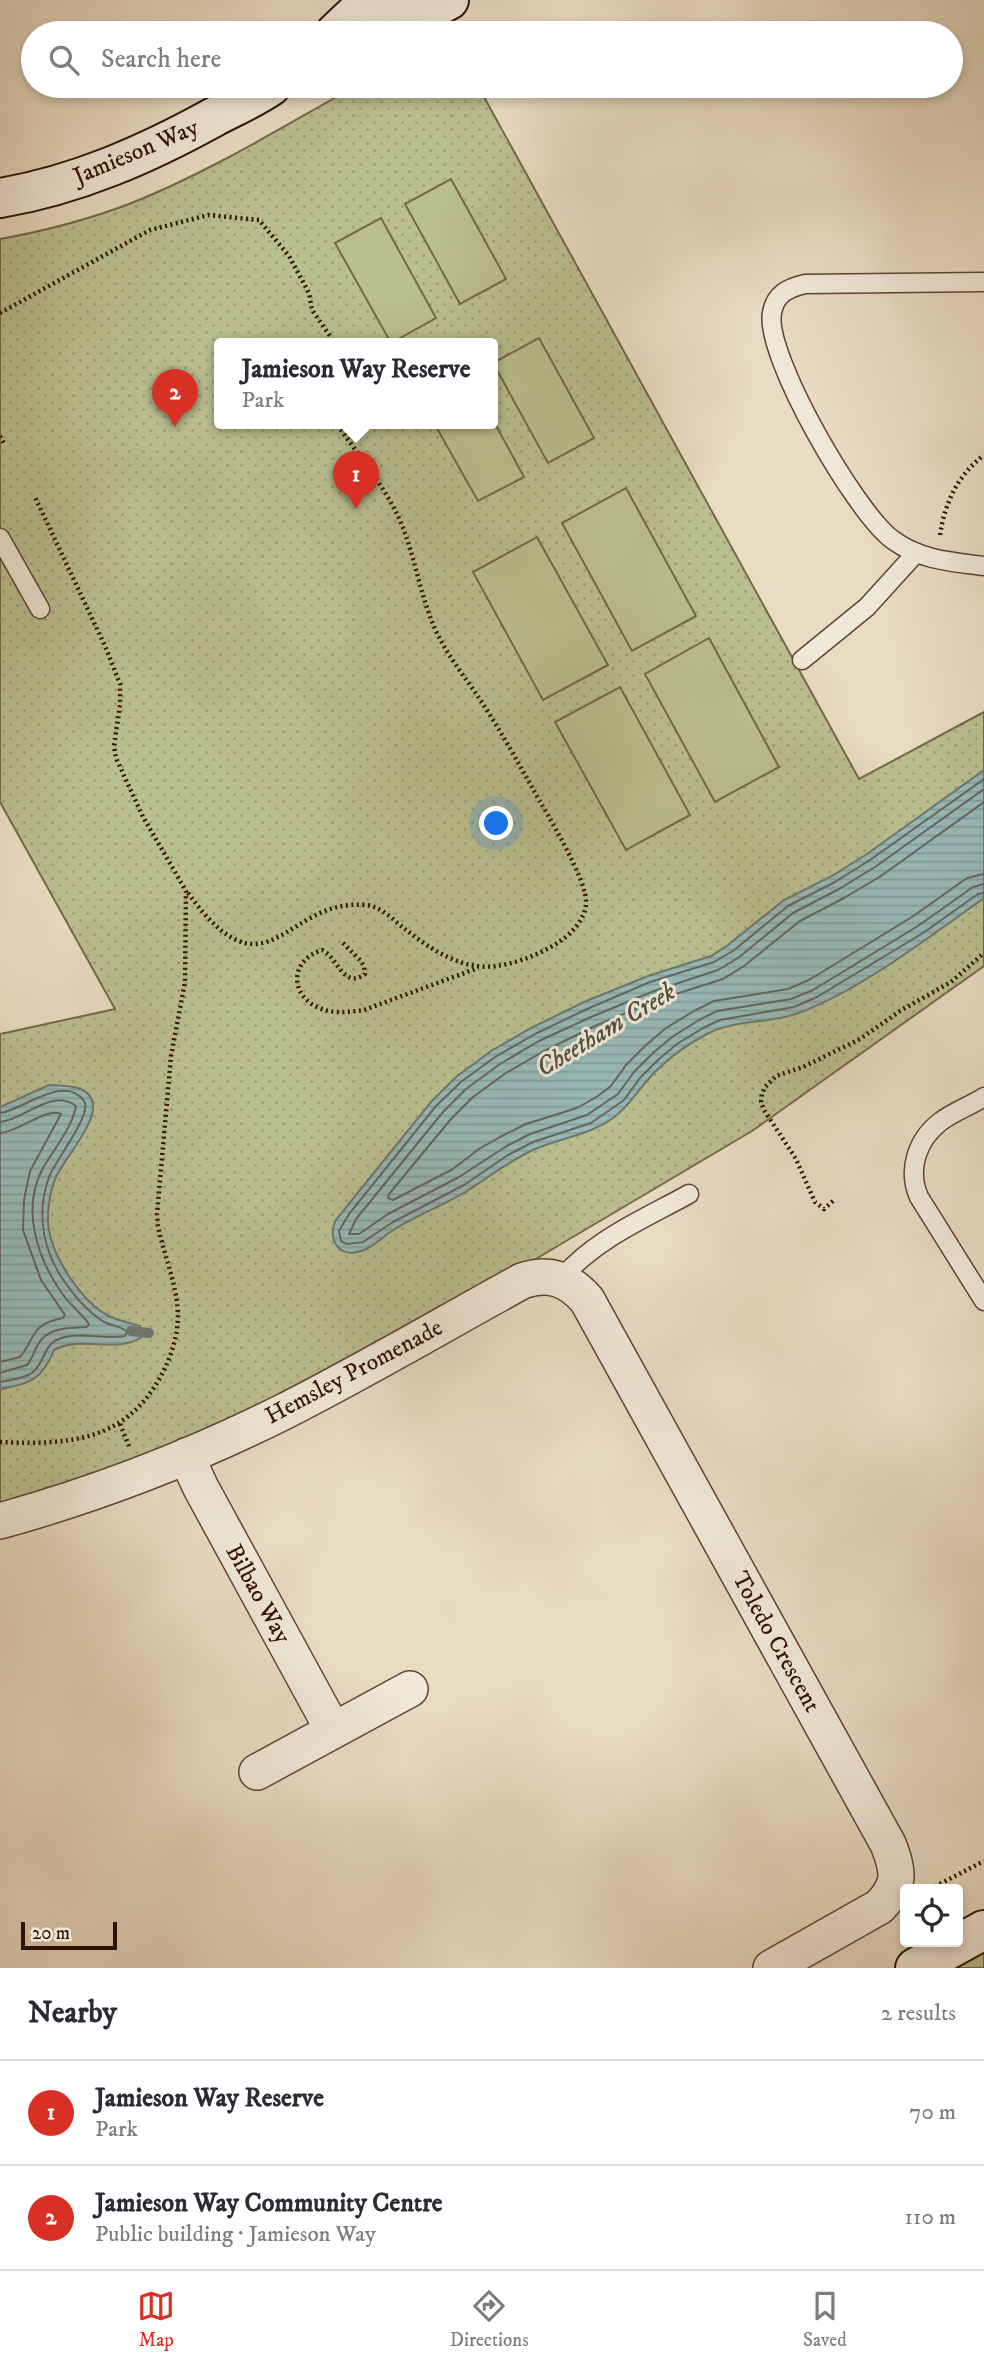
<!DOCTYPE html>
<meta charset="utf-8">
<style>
:root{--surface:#fff;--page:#f2f2f3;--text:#2b2b33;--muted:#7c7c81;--line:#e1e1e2;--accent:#d93025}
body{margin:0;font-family:"IM FELL DW Pica",serif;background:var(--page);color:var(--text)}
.controls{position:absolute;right:21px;bottom:21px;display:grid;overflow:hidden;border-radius:7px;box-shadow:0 4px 10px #0003}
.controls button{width:63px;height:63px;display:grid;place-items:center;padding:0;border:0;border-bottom:2px solid var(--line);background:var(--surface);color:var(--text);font:35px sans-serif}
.scale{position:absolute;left:21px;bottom:18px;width:96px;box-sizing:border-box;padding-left:7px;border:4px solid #2f1302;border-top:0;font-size:19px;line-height:24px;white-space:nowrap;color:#2f1302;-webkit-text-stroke:5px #f0e8d8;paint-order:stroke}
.you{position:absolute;left:497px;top:824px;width:24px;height:24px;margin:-18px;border:5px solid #fff;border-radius:50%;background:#1a73e8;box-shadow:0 0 0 10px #1a73e833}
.badge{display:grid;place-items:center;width:46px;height:46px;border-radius:50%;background:var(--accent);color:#fff;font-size:23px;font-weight:700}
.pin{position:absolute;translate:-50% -58px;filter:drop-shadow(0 2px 4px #0008)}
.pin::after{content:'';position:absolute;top:37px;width:24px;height:21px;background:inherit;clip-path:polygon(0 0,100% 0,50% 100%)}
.popup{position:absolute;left:214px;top:338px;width:284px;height:91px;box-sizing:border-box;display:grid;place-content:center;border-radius:7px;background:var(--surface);filter:drop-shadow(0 2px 5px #0005);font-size:23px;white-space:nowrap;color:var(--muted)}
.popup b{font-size:26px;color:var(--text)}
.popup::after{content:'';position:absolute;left:50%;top:100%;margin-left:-14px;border:14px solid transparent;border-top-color:var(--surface)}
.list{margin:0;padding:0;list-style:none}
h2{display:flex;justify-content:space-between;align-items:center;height:91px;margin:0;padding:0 28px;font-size:30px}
h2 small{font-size:23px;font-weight:400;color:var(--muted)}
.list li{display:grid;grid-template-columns:46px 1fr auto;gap:21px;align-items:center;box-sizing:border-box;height:105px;padding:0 28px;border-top:2px solid var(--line)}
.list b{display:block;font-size:26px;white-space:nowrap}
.list p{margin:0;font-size:23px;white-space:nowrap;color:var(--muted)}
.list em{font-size:23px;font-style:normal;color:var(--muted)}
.icon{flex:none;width:38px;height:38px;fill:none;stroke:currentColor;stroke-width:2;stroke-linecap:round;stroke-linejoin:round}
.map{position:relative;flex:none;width:984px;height:1968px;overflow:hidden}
.search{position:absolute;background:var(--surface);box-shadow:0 4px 10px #0003;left:21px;right:21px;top:21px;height:77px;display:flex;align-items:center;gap:18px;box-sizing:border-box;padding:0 24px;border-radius:38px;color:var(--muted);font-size:26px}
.sheet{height:301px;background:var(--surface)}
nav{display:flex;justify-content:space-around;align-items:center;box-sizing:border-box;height:98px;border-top:2px solid var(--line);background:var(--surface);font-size:19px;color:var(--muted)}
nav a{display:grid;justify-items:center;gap:4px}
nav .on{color:var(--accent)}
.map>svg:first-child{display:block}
.park{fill:url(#park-dots);stroke:#746949;stroke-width:2;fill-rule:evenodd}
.garden{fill:#babf90;stroke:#746949;stroke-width:2}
.water{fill:url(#water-rules);stroke:#6e7770;stroke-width:2}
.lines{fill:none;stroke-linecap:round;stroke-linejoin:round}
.shore{stroke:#64665e;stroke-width:2}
.stream{stroke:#6e7770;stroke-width:10}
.lane-casing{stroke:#5d4532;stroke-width:21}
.street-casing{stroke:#5d4532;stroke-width:38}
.secondary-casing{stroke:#2f1302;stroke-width:42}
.path{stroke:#2f1302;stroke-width:4.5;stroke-dasharray:2 3.5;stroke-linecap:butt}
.lane{stroke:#f0e8d8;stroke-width:18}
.street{stroke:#f0e8d8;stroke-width:35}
.secondary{stroke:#f0e8d8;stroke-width:38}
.labels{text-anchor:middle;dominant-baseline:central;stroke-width:6;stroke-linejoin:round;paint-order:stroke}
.street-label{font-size:24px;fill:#2f1302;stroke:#f0e8d8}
.water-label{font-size:26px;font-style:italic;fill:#544d42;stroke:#f0e8d8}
</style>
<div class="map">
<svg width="984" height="1968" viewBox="0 0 984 1968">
<defs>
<pattern id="park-dots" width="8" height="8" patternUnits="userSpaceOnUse" patternTransform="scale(1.75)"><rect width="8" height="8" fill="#babf90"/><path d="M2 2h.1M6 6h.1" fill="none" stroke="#a0a37b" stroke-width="1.8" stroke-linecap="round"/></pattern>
<pattern id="water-rules" width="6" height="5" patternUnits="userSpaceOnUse" patternTransform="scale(1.75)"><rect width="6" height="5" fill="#98bab9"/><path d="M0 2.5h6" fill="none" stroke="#839f9d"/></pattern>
</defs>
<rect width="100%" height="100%" fill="#e8dcc3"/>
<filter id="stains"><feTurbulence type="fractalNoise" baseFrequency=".00286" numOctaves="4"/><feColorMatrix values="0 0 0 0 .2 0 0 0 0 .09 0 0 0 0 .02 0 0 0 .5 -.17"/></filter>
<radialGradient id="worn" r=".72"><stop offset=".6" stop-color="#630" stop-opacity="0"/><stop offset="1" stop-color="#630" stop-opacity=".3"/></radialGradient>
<!-- park -->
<path class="park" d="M 356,86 L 478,86 L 859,779 L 984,712 L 984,966 L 752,1131 L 529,1263 L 215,1431 L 0,1508 L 0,1034 L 115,1009 L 0,802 L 0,239 C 44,231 87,220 129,204 C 208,173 282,127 356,86 ZM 219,343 L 492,343 L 492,423 L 219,423 Z"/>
<!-- garden -->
<g class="garden">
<path d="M 451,179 L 506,279 L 460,304 L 405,204 Z"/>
<path d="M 381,218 L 436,318 L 391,343 L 335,243 Z"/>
<path d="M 539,338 L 594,438 L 548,463 L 493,363 Z"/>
<path d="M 493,420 L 524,477 L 478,501 L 434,423 L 492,423 Z"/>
<path d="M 626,488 L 696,616 L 632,651 L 562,523 Z"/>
<path d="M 537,537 L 608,665 L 543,700 L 473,572 Z"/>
<path d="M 709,638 L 779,767 L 715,802 L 645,674 Z"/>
<path d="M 620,687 L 690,815 L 626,850 L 555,722 Z"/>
<path d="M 984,1949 L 984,1968 L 949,1968 Z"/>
</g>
<!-- water -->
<g class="water">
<path d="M 984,770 L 984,898 C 929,937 862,989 799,1013 C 770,1024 735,1019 707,1034 C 684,1046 662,1063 645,1083 C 634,1096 627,1108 613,1118 C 589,1135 561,1138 535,1149 C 509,1161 490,1176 467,1191 C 443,1206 415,1215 392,1231 C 384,1236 375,1245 366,1249 C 343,1260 327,1245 335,1221 L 431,1102 L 456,1077 L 491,1051 L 531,1028 L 584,1002 L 648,976 L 711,956 L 728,945 L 784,900 L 832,876 L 867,854 Z"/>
<path d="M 49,1085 C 64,1086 91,1084 93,1105 C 95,1125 65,1158 56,1177 C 50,1191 46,1214 49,1230 C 54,1260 83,1303 109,1316 C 119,1321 130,1323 140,1326 L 142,1337 C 116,1354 82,1335 54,1350 C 42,1380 31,1383 0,1389 L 0,1107 Z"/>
</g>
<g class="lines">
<!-- shore -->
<g class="shore">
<path d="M 984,779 L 870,860 L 835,882 L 788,906 L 733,951 L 714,962 L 650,982 L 587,1009 L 535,1034 L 495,1057 L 461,1082 L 436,1106 L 349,1214 L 339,1231 L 341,1241 L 347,1244 L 363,1242 L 393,1222 L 464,1185 L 508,1155 L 533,1142 L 591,1123 L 624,1100 L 640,1078 L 659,1059 L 677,1044 L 703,1028 L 720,1020 L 794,1007 L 817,997 L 923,933 L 978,894 L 984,893"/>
<path d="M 984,789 L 875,867 L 839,889 L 793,913 L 738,958 L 718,970 L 654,991 L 591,1017 L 539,1041 L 500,1064 L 466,1089 L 443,1112 L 356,1219 L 349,1234 L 359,1234 L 388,1214 L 459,1177 L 505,1147 L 530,1134 L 587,1115 L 618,1094 L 634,1072 L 653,1053 L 672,1037 L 699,1020 L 717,1011 L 791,999 L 813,990 L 918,926 L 973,887 L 984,884"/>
<path d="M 984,802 L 881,876 L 844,898 L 800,921 L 744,966 L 723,979 L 657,1000 L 595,1026 L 544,1051 L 506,1073 L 473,1097 L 451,1119 L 389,1194 L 388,1198 L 393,1200 L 453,1169 L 479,1149 L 500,1137 L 526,1124 L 577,1108 L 598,1096 L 611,1086 L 626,1065 L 645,1046 L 666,1028 L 694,1011 L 714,1001 L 788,989 L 809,980 L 912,917 L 967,878 L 984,874"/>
<path d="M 0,1113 C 21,1111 65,1073 84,1101 C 93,1114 54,1162 49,1177 C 37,1211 42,1245 60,1275 C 72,1293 85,1310 104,1322 C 112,1326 122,1326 127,1332 L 125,1336 C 104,1340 80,1331 59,1339 C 43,1345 45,1363 32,1373 C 23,1379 10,1380 0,1382"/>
<path d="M 0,1122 C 24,1120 53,1087 76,1106 C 72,1128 54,1149 43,1168 C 21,1208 37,1257 61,1292 C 69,1304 81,1313 89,1324 L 87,1327 C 72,1328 53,1327 42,1339 C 35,1346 34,1357 27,1365 L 0,1373"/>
<path d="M 0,1133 C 19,1132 46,1107 61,1114 L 30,1171 L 24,1200 L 23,1230 L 41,1280 L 65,1315 L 63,1318 C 29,1325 37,1336 20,1357 L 0,1362"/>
</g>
<!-- stream -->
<path class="stream" d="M 131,1331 L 149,1333"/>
<!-- lane casing -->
<g class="lane-casing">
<g id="lane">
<path d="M 984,282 L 805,284 C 788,288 775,294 772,313 C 764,355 857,515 893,540 C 920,560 952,562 984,566"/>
<path d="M 0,538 L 40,609"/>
<path d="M 802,660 L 867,607 L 916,553"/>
<path d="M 984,1097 C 970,1106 953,1112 940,1122 C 917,1140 907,1170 919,1197 L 984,1301"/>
<path d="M 561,1279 C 595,1239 644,1219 689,1194"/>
</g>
</g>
<!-- street casing -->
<g class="street-casing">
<g id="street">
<path d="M 186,1456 L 201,1488 L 333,1730"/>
<path d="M 0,1521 C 97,1494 193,1457 283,1412 C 364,1371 442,1325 522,1281 C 548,1272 568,1278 587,1300 L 888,1844 C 899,1872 901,1885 879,1907 L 771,1968"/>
<path d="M 257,1772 L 410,1689"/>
</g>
</g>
<!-- secondary casing -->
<g class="secondary-casing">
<g id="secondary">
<path d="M 335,33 L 355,14 L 383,0"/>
<path d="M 366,33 C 394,14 421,17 449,0"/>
<path d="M 0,198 C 77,185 147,154 214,117 C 233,107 254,98 271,86"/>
<path d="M 915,1968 L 984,1930"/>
</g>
</g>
<!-- path -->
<g class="path">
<path d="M 0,313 L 150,230 L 208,215 L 259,220 L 289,256 L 309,293 L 312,310 L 335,343"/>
<path d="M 0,436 L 5,445"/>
<path d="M 940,535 C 945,502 958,475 984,455"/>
<path d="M 188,893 C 268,1004 284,898 365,905 C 381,906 393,920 405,929 C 430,949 463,971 496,966 C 527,962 583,939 586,904 C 588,880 546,813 533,789 C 516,759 499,728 479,698 C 465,677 447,655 436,631 C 419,594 415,553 398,516 C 382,483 357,453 336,423"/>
<path d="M 343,943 L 360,960 L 364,966 L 365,974 C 343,990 338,957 322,950 C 290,960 289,995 319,1008 C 332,1014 350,1012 364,1010 L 478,968"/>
<path d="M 833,1201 L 824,1209 L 815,1202 L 796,1159 L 764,1110 L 761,1102 L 762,1094 L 765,1087 L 776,1076 L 803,1067 L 860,1039 L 900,1011 L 951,982 L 984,953"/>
<path d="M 120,1424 L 129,1446"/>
<path d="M 0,1442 C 68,1445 125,1442 161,1376 C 171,1357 178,1336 178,1315 C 177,1284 164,1256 158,1226 L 157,1214 L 171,1056 L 185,982 L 186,891 L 143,817 L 116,758 L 114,746 L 120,705 L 120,684 L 105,646 L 34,495"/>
<path d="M 930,1889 L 984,1861"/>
</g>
<!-- lane -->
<use href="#lane" class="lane"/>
<!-- street -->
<use href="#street" class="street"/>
<!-- secondary -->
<use href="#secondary" class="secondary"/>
</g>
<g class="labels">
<!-- street labels -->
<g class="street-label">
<text transform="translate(136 152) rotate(-23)">Jamieson Way</text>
<text transform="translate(354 1372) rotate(-28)">Hemsley Promenade</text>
<text transform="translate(258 1594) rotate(61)">Bilbao Way</text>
<text transform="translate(776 1642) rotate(61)">Toledo Crescent</text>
</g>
<!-- water labels -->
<g class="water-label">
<text transform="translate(606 1030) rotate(-31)">Cheetham Creek</text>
</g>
</g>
<rect width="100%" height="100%" filter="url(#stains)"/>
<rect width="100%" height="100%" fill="url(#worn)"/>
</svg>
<div class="controls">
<button><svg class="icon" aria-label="locate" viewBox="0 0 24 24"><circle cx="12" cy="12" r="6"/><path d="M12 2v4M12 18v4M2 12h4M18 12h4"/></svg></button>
</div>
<div class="scale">20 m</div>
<div class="you"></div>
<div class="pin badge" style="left:356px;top:509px">1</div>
<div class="popup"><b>Jamieson Way Reserve</b>Park</div>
<div class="pin badge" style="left:175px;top:427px">2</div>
<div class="search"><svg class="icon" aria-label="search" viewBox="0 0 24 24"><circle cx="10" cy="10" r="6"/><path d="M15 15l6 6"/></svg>Search here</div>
</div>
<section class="sheet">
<h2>Nearby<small>2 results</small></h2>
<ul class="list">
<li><span class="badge">1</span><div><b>Jamieson Way Reserve</b><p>Park</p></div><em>70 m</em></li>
<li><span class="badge">2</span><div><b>Jamieson Way Community Centre</b><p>Public building · Jamieson Way</p></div><em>110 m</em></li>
</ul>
</section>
<nav>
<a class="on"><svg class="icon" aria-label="map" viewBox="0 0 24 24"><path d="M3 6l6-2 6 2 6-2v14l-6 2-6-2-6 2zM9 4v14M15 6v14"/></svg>Map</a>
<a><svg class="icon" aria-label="directions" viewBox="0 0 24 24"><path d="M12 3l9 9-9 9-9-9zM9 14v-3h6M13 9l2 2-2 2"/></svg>Directions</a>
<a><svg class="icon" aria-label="saved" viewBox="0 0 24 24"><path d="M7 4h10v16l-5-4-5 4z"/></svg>Saved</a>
</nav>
